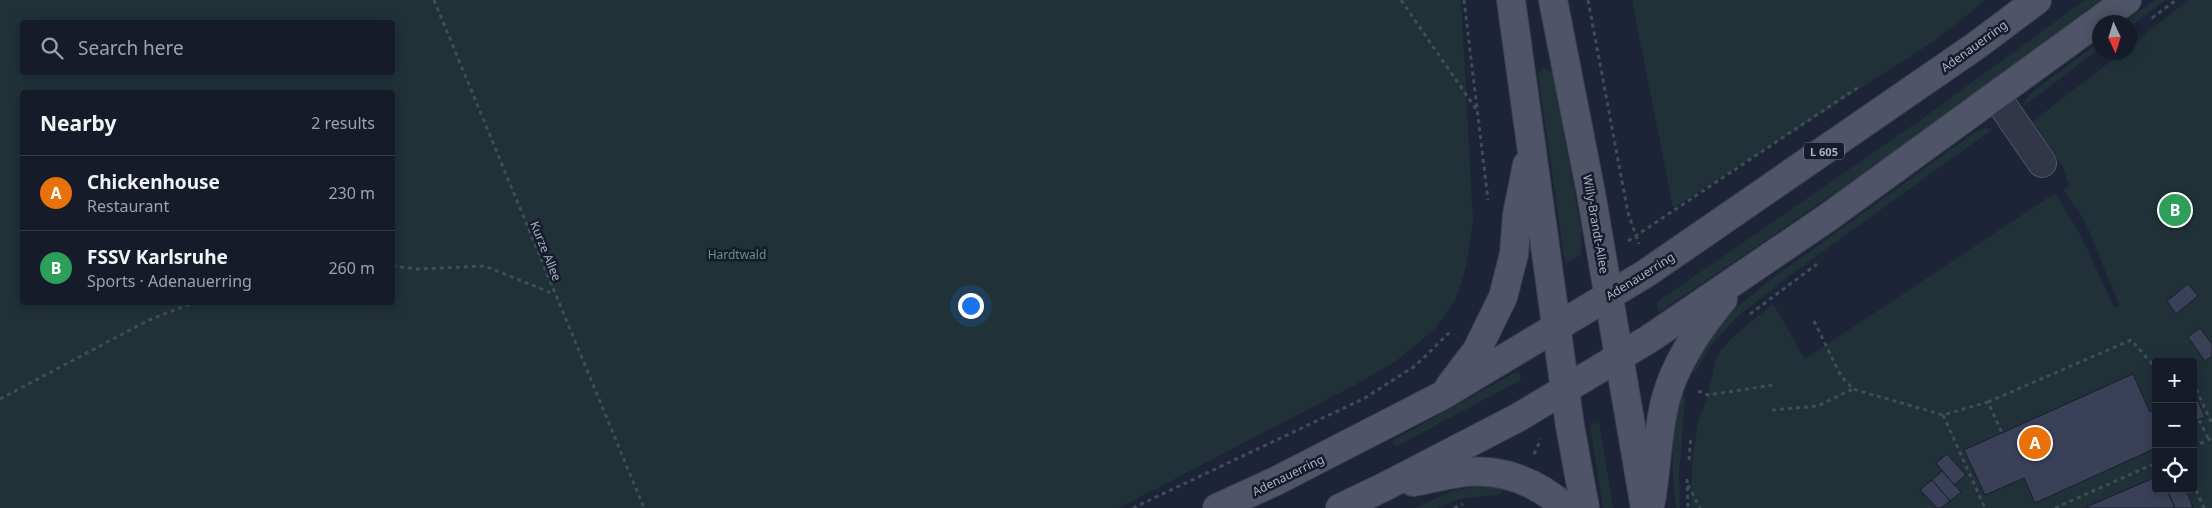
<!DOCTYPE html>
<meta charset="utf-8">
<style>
:root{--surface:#161b29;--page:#232835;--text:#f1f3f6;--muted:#9ea1a8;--line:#353946;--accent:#b45309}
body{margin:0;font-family:"Noto Sans",sans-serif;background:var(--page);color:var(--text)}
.controls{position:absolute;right:15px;bottom:15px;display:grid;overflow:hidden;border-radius:5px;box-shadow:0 2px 12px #0003}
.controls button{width:45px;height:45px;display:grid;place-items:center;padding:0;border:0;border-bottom:1px solid var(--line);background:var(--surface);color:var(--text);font:25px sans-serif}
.compass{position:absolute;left:2092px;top:15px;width:45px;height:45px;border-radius:50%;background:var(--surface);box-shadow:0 2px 12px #0003;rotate:176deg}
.you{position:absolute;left:970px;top:305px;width:18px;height:18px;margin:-12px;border:4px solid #fff;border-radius:50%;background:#1a73e8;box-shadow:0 0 0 8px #1a73e833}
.badge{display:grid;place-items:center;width:32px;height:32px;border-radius:50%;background:var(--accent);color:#fff;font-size:16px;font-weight:700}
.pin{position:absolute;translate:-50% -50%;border:2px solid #fff;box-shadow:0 1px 5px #0006}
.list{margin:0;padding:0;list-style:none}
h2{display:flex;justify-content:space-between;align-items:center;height:65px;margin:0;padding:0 20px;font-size:21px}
h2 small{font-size:16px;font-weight:400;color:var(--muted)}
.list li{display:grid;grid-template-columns:32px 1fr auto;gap:15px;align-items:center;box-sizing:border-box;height:75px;padding:0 20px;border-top:1px solid var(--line)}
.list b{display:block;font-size:19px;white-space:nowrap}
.list p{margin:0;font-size:16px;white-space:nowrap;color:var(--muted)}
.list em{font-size:16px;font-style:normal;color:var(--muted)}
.icon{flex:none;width:28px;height:28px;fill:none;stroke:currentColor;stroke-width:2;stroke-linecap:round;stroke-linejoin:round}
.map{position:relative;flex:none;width:2212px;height:508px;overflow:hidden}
.search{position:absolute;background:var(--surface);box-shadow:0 2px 12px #0003;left:20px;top:20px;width:375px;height:55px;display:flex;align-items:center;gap:12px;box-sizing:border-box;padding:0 18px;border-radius:5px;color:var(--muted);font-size:19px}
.panel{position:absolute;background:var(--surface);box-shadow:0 2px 12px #0003;left:20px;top:90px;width:375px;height:215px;border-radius:5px}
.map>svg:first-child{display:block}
.green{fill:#203138;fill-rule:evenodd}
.building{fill:#3a4058;stroke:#191e2e}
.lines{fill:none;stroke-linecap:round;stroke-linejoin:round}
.minor-casing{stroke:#4f5366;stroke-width:30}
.major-casing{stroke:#3b3f51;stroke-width:30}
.path{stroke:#3d4e56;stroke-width:3;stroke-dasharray:4 4;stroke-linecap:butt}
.minor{stroke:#313648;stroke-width:28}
.major{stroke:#4f5468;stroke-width:28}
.labels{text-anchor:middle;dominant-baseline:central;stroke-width:5;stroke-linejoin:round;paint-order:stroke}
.shield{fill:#171c2c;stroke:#7f8497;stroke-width:1}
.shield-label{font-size:11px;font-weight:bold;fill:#abb0c5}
.street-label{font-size:12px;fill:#abb0c5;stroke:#171c2c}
.park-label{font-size:12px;fill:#629679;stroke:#171c2c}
</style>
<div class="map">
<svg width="2212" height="508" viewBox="0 0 2212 508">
<rect width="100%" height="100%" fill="#1e2437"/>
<!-- green -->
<g class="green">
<path d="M 0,0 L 1461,0 L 1473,220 L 1467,263 L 1456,299 L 1435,329 L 1396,361 L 1355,385 L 1119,508 L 0,508 ZM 22,22 L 392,22 L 392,72 L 22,72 ZM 22,92 L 392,92 L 392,302 L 22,302 Z"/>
<path d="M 1632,0 L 1986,0 L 1936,40 L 1673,208 Z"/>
<path d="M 2085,0 L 2100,0 C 1956,109 1808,213 1658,313 L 1657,302 L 1919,121 Z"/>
<path d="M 2155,0 L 2165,0 L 2130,27 L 2130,22 L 2125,22 Z"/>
<path d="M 2188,0 L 2212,0 L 2212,508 L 1691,508 L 1692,467 L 1697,425 L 1708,395 L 1715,362 L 1721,350 L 1734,336 L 1773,304 L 1805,359 L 2055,193 L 2079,232 L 2114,307 L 2120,307 L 2085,221 L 2063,190 L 2069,186 L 2063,167 L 2032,122 L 2121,53 L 2130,52 L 2130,46 ZM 2156,362 L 2193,362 L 2193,489 L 2156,489 Z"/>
<path d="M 2099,42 L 2099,49 L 2023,107 L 2025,101 L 2032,92 Z"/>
<path d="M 1543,68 L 1553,72 L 1581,229 L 1581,255 L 1565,264 L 1538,74 Z"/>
<path d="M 1985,128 L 1993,129 L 1797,270 L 1738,316 L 1710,346 L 1698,368 L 1694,372 L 1690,372 L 1719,324 L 1731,312 L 1769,281 L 1975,132 Z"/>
<path d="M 1519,370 L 1521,380 L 1395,447 L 1392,441 Z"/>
<path d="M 1681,394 L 1684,396 L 1685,400 L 1679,474 L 1680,508 L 1676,508 C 1671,469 1671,433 1681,394 Z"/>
<path d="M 1599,422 L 1613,508 L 1603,508 L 1590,426 Z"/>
<path d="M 1482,486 L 1504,489 L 1498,495 L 1463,498 L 1436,508 L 1415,508 L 1455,490 Z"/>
</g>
<!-- building -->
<g class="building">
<path d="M 2188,284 L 2198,296 L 2176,314 L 2167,301 Z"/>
<path d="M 2200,328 L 2212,344 L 2212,356 L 2205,361 L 2188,337 Z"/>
<path d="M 2133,374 L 2150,412 L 2156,409 L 2156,448 L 2035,503 L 2024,478 L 1985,495 L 1964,450 Z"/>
<path d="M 2194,392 L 2205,417 L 2193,422 L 2193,393 Z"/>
<path d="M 1947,454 L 1966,475 L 1954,485 L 1936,463 Z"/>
<path d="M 1942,471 L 1961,492 L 1950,501 L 1932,480 Z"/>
<path d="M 2156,477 L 2156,489 L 2167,489 L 2175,508 L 2084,508 Z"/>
<path d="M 1932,480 L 1950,501 L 1941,508 L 1937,508 L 1920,490 Z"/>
<path d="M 2167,489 L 2186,489 L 2193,508 L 2175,508 Z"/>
</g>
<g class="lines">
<!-- minor casing -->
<g class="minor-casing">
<path id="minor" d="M 1996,96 L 2042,163"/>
</g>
<!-- major casing -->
<g class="major-casing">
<g id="major">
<path d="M 1511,0 L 1570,426 L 1585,508"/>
<path d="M 1553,0 L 1591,193 L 1645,508"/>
<path d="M 1449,387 L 1477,350 L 1503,297 L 1514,254 L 1517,215 L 1527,165"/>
<path d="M 1413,482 C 1428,480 1443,475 1459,473 C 1499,467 1536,481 1566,508"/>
<path d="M 1651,501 C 1657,467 1657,431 1666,398 C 1676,361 1699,328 1723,299"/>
<path d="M 1217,508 L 1276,481 L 1443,395 L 1645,274 L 1977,45 L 2037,0"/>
<path d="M 1340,508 L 1384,487 L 1519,417 L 1649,339 L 1827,218 L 2127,0"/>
</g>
</g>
<!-- path -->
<g class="path">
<path d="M 434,0 L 644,508"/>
<path d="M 1401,0 L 1476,109"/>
<path d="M 1464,0 L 1488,200"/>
<path d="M 1588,0 L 1628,213 L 1639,244"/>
<path d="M 2152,18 L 2176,0"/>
<path d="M 1628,241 L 1860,86"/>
<path d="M 392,266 L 418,269 L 485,266 L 554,294"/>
<path d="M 1750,314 L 1817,264"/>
<path d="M 1814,321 L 1841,376 L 1853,389 L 1943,415 L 1988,402 L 2002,433"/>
<path d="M 2193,382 L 2212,424"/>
<path d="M 1698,391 L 1708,395 L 1773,385"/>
<path d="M 0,399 L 149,320 L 195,302"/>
<path d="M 1988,402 L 2131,340 L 2156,368"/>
<path d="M 1772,410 L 1818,406 L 1853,389"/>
<path d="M 1943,415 L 1985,508"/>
<path d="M 2199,420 L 2209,440"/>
<path d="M 2193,447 L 2212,438"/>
<path d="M 1534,454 L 1541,439"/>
<path d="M 1689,460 L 1691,436"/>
<path d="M 1687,479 L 1688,508"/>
<path d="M 2193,483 L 2204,508"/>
<path d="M 1688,485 L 1700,508"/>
<path d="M 1133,508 L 1365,398 L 1415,366 L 1452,330"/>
<path d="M 1454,508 L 1463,504"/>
<path d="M 2055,508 L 2156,463"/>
</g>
<!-- minor -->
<use href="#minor" class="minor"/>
<!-- major -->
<use href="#major" class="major"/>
</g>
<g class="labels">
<!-- shield labels -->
<rect class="shield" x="1804" y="142.5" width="40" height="17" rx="4"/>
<g class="shield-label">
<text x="1824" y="151">L 605</text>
</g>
<!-- street labels -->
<g class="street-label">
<text transform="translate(1974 46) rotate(-36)">Adenauerring</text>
<text transform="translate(1596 224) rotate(80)">Willy-Brandt-Allee</text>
<text transform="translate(546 251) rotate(68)">Kurze Allee</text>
<text transform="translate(1640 276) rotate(-32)">Adenauerring</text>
<text transform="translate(1288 475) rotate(-26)">Adenauerring</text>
</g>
<!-- park labels -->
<g class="park-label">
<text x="737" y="254">Hardtwald</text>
</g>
</g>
</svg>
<div class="controls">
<button>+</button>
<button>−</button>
<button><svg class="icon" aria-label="locate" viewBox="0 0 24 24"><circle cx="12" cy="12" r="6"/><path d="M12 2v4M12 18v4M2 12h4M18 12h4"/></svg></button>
</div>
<svg class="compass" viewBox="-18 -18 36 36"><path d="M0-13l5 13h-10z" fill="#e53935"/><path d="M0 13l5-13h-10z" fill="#9ea1a8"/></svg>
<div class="you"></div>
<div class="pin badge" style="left:2035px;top:443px;background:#e8710a">A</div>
<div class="pin badge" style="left:2175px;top:210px;background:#2e9e5b">B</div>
<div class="search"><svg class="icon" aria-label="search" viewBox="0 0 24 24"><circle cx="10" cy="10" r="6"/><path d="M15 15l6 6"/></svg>Search here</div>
<section class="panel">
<h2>Nearby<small>2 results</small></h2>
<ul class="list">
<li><span class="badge" style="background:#e8710a">A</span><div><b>Chickenhouse</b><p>Restaurant</p></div><em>230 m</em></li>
<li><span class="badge" style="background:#2e9e5b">B</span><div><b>FSSV Karlsruhe</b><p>Sports · Adenauerring</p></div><em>260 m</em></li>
</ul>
</section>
</div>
